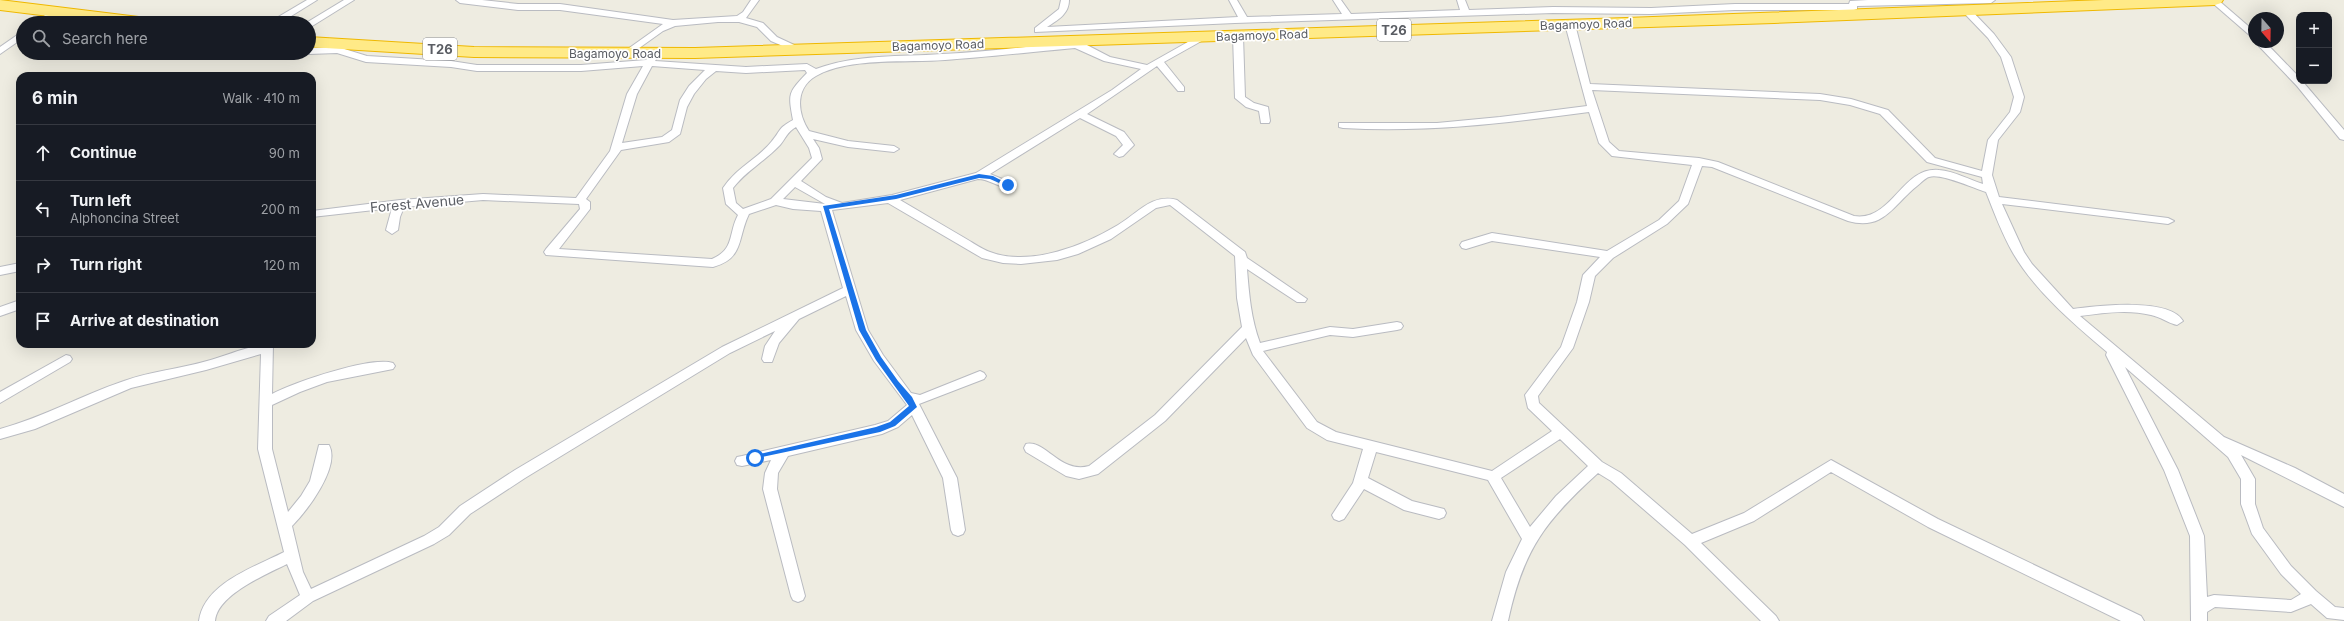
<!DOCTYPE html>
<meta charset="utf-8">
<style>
:root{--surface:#171b24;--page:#20242c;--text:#f1f3f6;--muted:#9ea1a6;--line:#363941}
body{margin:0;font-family:Inter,sans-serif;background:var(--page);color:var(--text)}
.controls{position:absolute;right:12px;top:12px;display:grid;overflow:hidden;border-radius:8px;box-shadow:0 4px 16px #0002}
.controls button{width:36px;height:36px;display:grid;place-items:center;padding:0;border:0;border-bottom:1px solid var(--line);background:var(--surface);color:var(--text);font:20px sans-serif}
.compass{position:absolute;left:2248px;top:12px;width:36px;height:36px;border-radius:50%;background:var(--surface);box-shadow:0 4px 16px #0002;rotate:160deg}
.stop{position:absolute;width:12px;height:12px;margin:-9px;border:3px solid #1a73e8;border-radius:50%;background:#fff}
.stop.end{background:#1a73e8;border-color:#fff;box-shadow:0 1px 4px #0008}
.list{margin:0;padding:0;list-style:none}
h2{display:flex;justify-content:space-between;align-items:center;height:52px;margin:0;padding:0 16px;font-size:17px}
h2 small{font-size:13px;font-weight:400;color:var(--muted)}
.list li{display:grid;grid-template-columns:26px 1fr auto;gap:12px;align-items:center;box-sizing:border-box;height:56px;padding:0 16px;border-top:1px solid var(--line)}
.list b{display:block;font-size:15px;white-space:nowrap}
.list p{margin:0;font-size:13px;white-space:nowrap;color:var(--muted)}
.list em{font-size:13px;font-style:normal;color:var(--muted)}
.icon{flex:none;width:22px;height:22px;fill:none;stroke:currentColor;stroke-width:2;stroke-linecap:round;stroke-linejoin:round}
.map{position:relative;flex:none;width:2344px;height:621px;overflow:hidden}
.search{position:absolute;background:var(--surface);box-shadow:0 4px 16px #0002;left:16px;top:16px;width:300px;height:44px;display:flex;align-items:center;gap:10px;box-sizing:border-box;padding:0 14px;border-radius:22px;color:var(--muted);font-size:15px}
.panel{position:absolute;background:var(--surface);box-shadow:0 4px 16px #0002;left:16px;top:72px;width:300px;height:276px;border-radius:12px}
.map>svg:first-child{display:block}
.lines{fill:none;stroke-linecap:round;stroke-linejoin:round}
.street-casing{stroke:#b9bbc1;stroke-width:2}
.highway-casing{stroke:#efb800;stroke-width:2}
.street{fill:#fff;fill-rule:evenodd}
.highway{fill:#ffea87;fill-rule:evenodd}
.route{fill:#1a73e8}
.labels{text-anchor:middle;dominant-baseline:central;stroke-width:3.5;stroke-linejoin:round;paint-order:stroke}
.far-street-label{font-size:12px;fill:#5a5d63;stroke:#fff}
.shield{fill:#fff;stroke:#8c8e92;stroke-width:1}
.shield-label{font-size:13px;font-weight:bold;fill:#5a5d63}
.street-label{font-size:14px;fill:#5a5d63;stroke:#fff}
</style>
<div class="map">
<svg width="2344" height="621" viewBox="0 0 2344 621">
<rect width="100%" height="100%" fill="#eeece1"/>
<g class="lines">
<!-- street casing -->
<g class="street-casing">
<g id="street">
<path d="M 307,0 L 317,0 L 280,23 L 268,23 Z"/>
<path d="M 344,0 L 354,0 L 309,28 L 309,23 L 306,23 Z"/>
<path d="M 456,0 L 482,0 L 518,4 L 560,4 L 673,20 L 737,16 L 743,12 L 751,0 L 759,0 L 746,18 L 763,23 L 777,37 L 805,50 L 800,53 L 797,52 L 771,41 L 757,27 L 739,22 L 718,22 L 675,26 L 663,31 L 628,56 L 623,53 L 625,51 L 663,24 L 560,10 L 518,10 L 460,3 Z"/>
<path d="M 1061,0 L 1069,0 C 1069,14 1058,20 1047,27 L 1238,17 L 1229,0 L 1237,0 L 1247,17 L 1342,14 L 1333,0 L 1341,0 L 1351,14 L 1460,10 L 1457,0 L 1465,0 L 1469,10 L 1553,7 L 1651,8 L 1735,4 L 1849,4 L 1850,1 L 1868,0 L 1995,0 L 1991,3 L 1857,6 L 1857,9 L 1854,10 L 1735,10 L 1651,14 L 1553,13 L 1235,23 L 1035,32 L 1035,28 L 1059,9 Z"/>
<path d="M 2209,0 L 2218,0 L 2254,31 L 2254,39 Z"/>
<path d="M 1966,7 L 1969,8 L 1994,34 L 2011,57 L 2024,97 L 2020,112 L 1998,140 L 1992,175 L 1999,197 L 2168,218 L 2174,221 L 2168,224 L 2002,204 L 2024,252 L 2032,264 L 2073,309 C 2097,306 2169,297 2183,321 L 2177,325 C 2168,323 2161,317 2151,315 C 2128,309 2103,313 2080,316 L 2224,437 L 2295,468 L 2344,494 L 2344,507 L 2241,455 L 2255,479 L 2255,504 L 2263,528 L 2291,566 L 2316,591 L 2335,607 L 2344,608 L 2344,620 L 2327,618 L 2311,604 L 2291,612 L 2215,607 L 2207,612 L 2207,621 L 2191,621 L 2190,536 L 2164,470 L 2106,355 L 2107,352 C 2074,324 2035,291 2013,253 C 2002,234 1994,212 1986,192 C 1973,188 1941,173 1929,177 C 1925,178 1921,183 1917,186 C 1893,205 1884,231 1848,221 L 1712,167 L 1702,166 L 1688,204 L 1667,224 L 1613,258 L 1595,276 L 1589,302 L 1573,348 L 1538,396 L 1539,403 L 1602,462 L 1621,473 L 1692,534 L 1744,513 L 1831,460 L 1938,519 L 2141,616 L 2144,621 L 2121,621 L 1928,527 L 1831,472 L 1754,521 L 1701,543 L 1776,616 L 1779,621 L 1761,621 L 1685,545 L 1611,481 L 1598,473 C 1545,521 1523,550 1508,621 L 1492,621 L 1506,572 L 1522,539 L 1488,480 L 1376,452 L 1368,478 L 1412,501 L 1444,509 L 1446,513 L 1444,517 L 1439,519 L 1404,510 L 1364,489 L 1344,519 L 1339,521 L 1334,519 L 1332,515 L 1353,483 L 1363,449 L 1327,440 L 1307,428 L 1253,355 L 1246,338 L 1165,421 L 1098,474 L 1079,479 L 1066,476 L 1026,452 L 1024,448 L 1026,444 C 1045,439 1060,474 1089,466 L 1155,415 L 1242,327 L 1237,298 L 1235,256 L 1170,205 L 1156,208 L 1111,239 L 1078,254 L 1057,260 L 1021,264 L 1003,263 L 982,258 L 888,203 L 832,210 L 868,330 L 883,355 L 911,393 L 920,395 L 980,371 L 984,373 L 986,376 L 984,379 L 919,404 L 957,478 L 965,530 L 963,534 L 958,536 L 953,534 L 951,530 L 943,478 L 912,415 L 898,427 L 882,434 L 788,456 L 778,473 L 777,489 L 805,596 L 803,600 L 798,602 L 793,600 L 791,596 L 763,489 L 765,473 L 771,460 L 742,466 L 737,465 L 735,461 L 737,457 L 742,456 L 875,425 L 888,421 L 907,405 L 874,361 L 856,330 L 846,296 L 799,319 L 779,343 L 772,362 L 764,362 L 762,359 L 765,346 L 775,331 L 730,353 L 525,478 L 470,514 L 449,535 L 434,544 L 313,601 L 286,621 L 266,621 L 269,616 L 300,595 L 287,564 C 265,575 217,595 215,621 L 199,621 C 204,583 255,567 284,552 L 258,449 L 261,354 L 206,370 L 131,388 L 35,429 L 0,439 L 0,429 C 44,417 82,395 124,381 C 151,371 180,369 207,361 C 229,355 252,344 273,344 L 272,394 C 295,382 371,356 393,363 L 395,366 L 393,369 L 327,382 L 300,392 L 272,405 L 272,449 L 288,512 L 301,496 L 310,481 L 319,445 L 329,445 C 341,467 306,512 292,526 L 303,572 L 311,589 L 424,536 L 439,527 L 460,506 L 515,470 L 722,347 L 843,288 L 821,211 L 793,209 L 776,205 L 749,214 C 737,238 745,258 713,267 L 546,255 L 544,252 L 546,249 L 580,209 L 579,204 L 483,200 L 404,207 L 400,217 L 398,230 L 392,234 L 386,230 L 392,208 L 312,217 L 312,211 L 400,200 L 483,194 L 576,198 L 610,151 L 627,94 L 643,66 L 581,71 L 477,71 L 451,67 L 366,62 L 337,53 L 309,54 L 306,53 L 309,53 L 309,48 L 338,47 L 367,56 L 451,61 L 477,65 L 581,65 L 646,60 L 649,56 L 652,55 L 657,58 L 655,61 L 746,67 L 807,64 L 816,69 C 856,54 900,57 942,54 C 986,52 1031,46 1075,42 L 1085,44 L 1110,57 L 1147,65 L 1202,34 L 1207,37 L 1205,39 L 1164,62 L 1184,87 L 1184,91 L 1178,91 L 1157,66 L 1087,114 L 1124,132 L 1134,145 L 1123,156 L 1119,157 L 1114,154 L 1123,145 L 1116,136 L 1080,118 L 990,174 L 1012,183 L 1013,185 L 1012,187 C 1002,190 990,179 978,179 L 900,200 C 921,212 942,225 963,237 C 972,242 981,249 990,252 C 1030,267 1083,246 1118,225 C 1137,214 1152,193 1177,200 L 1245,252 L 1247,258 L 1307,299 L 1305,302 L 1297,302 L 1247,269 C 1249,294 1251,319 1260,343 L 1330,327 L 1353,329 L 1397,322 L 1401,323 L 1403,326 L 1401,329 L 1397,330 L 1353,337 L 1330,335 L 1263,351 L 1317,422 L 1336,432 L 1492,471 L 1552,431 L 1528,408 L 1525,395 L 1561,347 L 1577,302 L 1583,275 L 1600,257 L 1492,241 L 1466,249 L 1462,248 L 1460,245 L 1462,242 L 1492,233 L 1607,251 L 1659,220 L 1679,201 L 1692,165 L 1612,156 L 1599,143 L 1589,112 C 1507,123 1426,133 1343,128 L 1339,127 L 1339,123 L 1437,123 L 1500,117 L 1587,106 L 1565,24 L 1570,21 L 1575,24 L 1590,84 L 1820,94 L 1851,99 L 1888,110 L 1935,158 L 1982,171 L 1988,140 L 2010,112 L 2014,97 L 2001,57 L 1988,38 L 1963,12 L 1963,8 ZM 1075,48 L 1104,61 L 1141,69 L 1112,90 L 976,173 L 892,195 L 842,203 L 826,197 L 801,181 L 822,159 L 819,148 L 813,139 L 848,147 L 894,152 L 899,149 L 894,146 L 848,141 L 809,131 C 797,113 795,88 816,76 C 848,57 908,63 945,60 C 988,57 1032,52 1075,48 ZM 652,66 L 705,70 L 689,86 L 680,100 L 672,130 L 662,137 L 622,143 L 637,94 ZM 805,70 L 807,73 C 788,93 788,93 793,120 C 777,129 782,129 772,141 C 758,159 737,167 723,188 L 726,204 L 738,215 C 728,234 735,249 712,259 L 559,249 L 590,209 L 590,202 L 586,199 L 621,150 L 669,142 L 680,134 L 687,107 L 694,94 L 706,79 L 716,71 L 746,73 ZM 1592,90 L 1820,100 L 1850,105 L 1880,114 L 1927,162 L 1982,177 L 1983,184 C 1970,180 1954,171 1939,170 C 1902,166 1892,222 1854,216 L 1718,162 L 1699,158 L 1619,151 L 1609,142 ZM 796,127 L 809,148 L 812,158 L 771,199 L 743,209 L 736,203 L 733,188 C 746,171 765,161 780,145 C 786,138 787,132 796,127 ZM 795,187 L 825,204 L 783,199 ZM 2125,367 L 2228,457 L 2241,479 L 2241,504 L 2252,534 L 2281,574 L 2301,594 L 2291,600 L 2214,595 L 2207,597 L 2204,536 L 2178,470 ZM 1560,439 L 1588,466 L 1556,496 L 1530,527 L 1501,478 Z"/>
<path d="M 53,10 L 57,13 L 56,15 L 44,23 L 33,23 Z"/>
<path d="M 191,17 L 230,20 L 235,23 L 158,23 L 163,20 Z"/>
<path d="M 23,31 L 23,38 L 0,54 L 0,47 Z"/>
<path d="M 1238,33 L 1243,36 L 1245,97 L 1254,103 L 1268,107 L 1270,121 L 1269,123 L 1261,123 L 1259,111 L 1246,107 L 1235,98 L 1233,36 Z"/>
<path d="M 2255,42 L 2265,42 L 2299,77 L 2299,81 L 2303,82 L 2344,130 L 2344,140 L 2340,139 L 2297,86 Z"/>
<path d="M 20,263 L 20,271 L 0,275 L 0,267 Z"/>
<path d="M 20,300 L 20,309 L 0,316 L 0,307 Z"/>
<path d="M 66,355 L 70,356 L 72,359 L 70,362 L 0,403 L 0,392 Z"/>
</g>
</g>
<!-- highway casing -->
<g class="highway-casing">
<g id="highway">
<path d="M 0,0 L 147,18 L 153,19 L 155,23 L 106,23 L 0,10 Z"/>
<path d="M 2104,0 L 2223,0 L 2221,3 L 2215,5 L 1774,23 L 695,58 L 474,57 L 309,47 L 309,37 L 474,47 L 695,48 L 1626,18 Z"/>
</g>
</g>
<!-- street -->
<use href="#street" class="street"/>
<!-- highway -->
<use href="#highway" class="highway"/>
</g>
<!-- route -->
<path class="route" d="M 979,174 L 993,176 L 1010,185 L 1008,187 L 990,179 L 979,178 L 896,199 L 829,209 L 866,330 L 881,357 L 898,381 L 912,397 L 917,407 L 895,426 L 880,432 L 753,459 L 753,456 L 755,455 L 876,427 L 890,422 L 909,406 L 876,360 L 859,330 L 823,206 L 896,195 Z"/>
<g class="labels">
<!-- far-street labels -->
<g class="far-street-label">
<text transform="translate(1586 24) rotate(-2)">Bagamoyo Road</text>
<text transform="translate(1262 35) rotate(-2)">Bagamoyo Road</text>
<text transform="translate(938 45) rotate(-2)">Bagamoyo Road</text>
<text x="615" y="53">Bagamoyo Road</text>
</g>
<!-- shield labels -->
<g class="shield">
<rect x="1377" y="19" width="34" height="22" rx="3"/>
<rect x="423" y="38" width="34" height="22" rx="3"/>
</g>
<g class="shield-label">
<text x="1394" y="30">T26</text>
<text x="440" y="49">T26</text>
</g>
<!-- street labels -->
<g class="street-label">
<text transform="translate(417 203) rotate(-5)">Forest Avenue</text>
</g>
</g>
</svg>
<div class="controls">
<button>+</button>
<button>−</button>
</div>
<svg class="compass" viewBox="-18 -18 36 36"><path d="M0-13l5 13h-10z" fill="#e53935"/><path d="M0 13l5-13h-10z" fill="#9ea1a6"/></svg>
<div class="stop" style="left:755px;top:458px"></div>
<div class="stop end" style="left:1008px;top:185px"></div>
<div class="search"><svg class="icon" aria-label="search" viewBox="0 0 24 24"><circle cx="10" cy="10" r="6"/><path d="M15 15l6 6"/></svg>Search here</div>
<section class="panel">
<h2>6 min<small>Walk · 410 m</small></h2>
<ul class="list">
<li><svg class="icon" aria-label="ahead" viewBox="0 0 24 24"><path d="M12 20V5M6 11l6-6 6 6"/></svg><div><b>Continue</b></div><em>90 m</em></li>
<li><svg class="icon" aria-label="left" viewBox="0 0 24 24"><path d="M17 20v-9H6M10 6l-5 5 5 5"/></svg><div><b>Turn left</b><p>Alphoncina Street</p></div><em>200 m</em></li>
<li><svg class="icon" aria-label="right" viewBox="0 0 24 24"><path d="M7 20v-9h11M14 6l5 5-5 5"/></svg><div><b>Turn right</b></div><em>120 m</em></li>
<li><svg class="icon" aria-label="arrive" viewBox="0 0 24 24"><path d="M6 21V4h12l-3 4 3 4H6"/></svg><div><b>Arrive at destination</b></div></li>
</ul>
</section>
</div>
